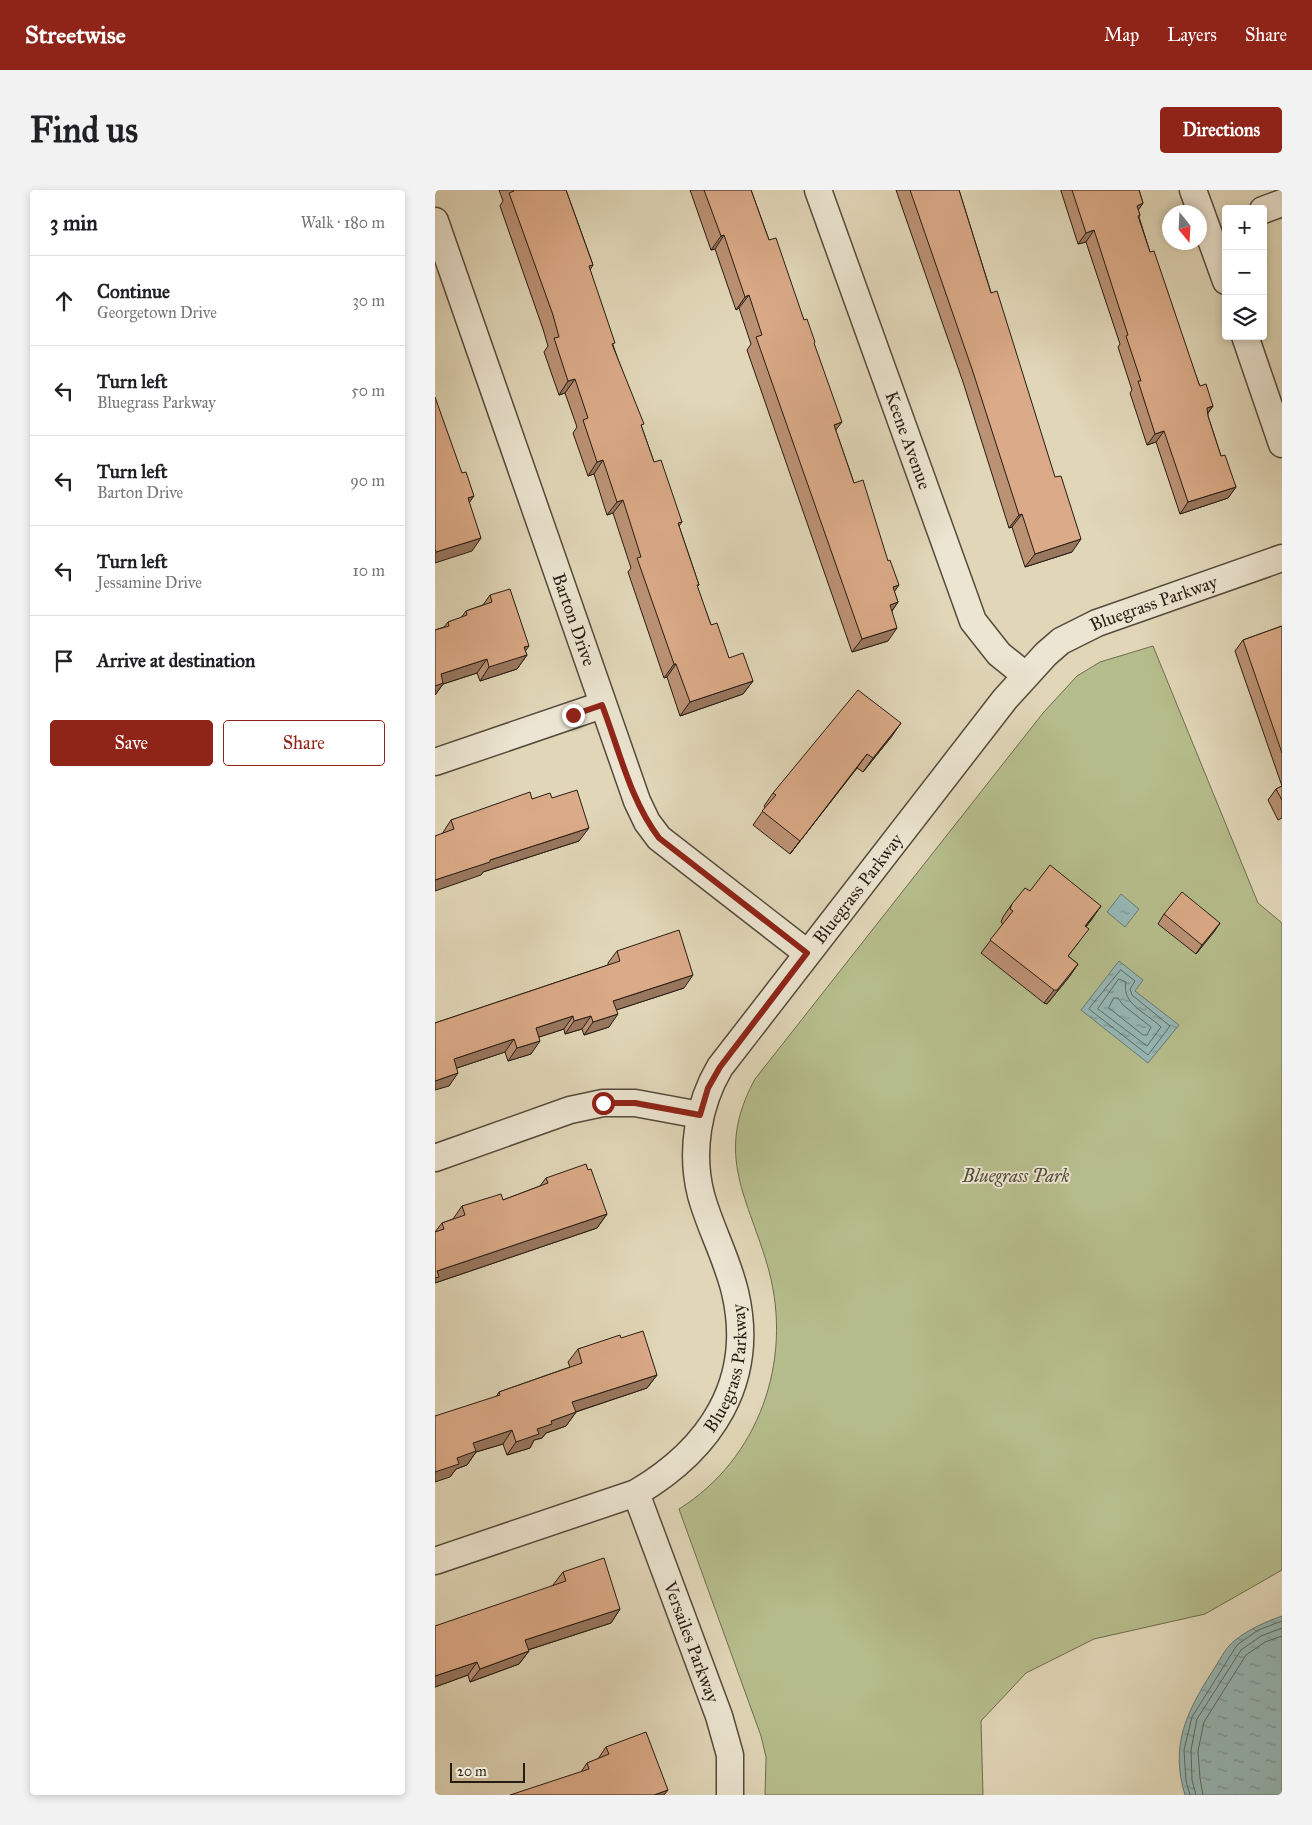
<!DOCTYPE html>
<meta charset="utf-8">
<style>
:root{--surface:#fff;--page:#f2f2f2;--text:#202124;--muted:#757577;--line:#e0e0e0;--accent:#8f2418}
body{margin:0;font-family:"IM FELL Great Primer",serif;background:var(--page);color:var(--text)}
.controls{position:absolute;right:15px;top:15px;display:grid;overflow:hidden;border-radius:5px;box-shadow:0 2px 8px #0003}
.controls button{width:45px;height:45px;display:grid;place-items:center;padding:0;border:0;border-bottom:1px solid var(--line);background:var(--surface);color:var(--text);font:25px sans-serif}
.compass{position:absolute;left:727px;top:15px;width:45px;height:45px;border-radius:50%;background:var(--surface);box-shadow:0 2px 8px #0003;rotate:162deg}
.scale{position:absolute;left:15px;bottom:12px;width:75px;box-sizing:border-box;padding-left:5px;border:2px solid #261c12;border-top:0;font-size:14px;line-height:18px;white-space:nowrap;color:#261c12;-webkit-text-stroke:4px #ece5d1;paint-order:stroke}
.stop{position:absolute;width:15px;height:15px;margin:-11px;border:4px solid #8f2418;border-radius:50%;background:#fff}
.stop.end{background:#8f2418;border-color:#fff;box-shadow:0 1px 5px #0008}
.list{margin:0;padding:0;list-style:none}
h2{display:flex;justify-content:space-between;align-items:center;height:65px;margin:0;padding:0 20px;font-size:21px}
h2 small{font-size:16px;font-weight:400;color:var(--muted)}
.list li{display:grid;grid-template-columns:32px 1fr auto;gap:15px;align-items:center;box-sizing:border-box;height:90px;padding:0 20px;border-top:1px solid var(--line)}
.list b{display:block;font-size:19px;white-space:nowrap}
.list p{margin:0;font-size:16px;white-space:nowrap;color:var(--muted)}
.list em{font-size:16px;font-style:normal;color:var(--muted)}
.actions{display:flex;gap:10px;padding:15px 20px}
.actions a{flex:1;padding:11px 0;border:1px solid var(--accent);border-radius:5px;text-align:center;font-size:18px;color:var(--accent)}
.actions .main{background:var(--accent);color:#fff}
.icon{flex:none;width:28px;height:28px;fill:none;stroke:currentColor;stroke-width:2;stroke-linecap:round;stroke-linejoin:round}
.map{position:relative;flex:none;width:847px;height:1605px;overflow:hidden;border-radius:5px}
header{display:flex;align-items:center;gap:30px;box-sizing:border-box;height:70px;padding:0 25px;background:var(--accent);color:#fff}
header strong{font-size:24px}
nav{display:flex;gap:28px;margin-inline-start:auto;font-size:18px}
.intro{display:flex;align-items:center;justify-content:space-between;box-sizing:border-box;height:120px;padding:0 30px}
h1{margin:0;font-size:35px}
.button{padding:12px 22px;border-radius:5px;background:var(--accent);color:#fff;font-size:18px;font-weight:700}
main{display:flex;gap:30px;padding:0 30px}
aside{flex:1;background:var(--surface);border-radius:5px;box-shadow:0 2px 8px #0003}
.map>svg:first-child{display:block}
.park{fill:#b6bd8c;stroke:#6e6c4f}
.water{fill:url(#water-ripples);stroke:#697a74}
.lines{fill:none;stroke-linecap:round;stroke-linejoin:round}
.shore{stroke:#5e6a64;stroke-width:1}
.minor-casing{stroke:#554b3c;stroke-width:29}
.minor{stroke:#ece5d1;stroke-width:26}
.wall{fill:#bc9275;stroke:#261c12}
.shaded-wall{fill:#99775f;stroke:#261c12}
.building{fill:#dbaa88;stroke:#261c12}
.route{stroke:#8f2418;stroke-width:6}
.labels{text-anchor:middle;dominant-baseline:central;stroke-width:4;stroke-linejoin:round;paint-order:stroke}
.street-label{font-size:18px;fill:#261c12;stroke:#ece5d1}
.park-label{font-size:18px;font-style:italic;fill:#514c37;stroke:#ece5d1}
</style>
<header>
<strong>Streetwise</strong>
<nav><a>Map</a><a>Layers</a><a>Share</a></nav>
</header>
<div class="intro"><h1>Find us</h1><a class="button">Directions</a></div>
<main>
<aside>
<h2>3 min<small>Walk · 180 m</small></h2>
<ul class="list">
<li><svg class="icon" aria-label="ahead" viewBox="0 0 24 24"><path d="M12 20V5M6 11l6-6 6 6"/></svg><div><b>Continue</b><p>Georgetown Drive</p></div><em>30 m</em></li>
<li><svg class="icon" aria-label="left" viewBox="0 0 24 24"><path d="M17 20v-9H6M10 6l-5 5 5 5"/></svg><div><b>Turn left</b><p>Bluegrass Parkway</p></div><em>50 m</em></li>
<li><svg class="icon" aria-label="left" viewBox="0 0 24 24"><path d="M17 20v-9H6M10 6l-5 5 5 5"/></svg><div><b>Turn left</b><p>Barton Drive</p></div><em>90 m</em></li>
<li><svg class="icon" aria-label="left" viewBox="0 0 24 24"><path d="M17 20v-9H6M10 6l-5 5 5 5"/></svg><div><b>Turn left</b><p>Jessamine Drive</p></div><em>10 m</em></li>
<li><svg class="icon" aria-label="arrive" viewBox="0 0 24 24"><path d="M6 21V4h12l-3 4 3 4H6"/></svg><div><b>Arrive at destination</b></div></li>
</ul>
<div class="actions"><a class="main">Save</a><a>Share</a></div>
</aside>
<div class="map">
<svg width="847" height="1605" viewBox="0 0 847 1605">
<defs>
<pattern id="water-ripples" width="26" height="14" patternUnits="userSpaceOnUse" patternTransform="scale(1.25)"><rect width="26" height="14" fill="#96b8b6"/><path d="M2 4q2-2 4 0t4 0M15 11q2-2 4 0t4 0" fill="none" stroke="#7a9593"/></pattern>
</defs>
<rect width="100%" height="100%" fill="#e1d7b8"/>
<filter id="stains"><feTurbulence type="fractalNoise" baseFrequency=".004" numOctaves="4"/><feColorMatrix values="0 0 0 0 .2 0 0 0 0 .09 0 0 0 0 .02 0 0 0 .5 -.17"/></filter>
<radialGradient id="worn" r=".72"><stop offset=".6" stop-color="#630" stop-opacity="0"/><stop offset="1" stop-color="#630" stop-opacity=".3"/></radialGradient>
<!-- park -->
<path class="park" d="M 718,456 L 823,713 L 847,733 L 847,1380 L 770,1424 L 659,1449 L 591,1483 L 546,1531 L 548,1605 L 330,1605 L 331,1567 L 326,1546 L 244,1319 C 324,1269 358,1171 334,1081 C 314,1008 278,966 320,889 L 608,523 L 642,486 L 665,472 Z"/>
<!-- water -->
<g class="water">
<path d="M 686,704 L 704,719 L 690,737 L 672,722 Z"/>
<path d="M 684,771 L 708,790 L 700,801 L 744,835 L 713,873 L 646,820 Z"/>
<path d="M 847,1426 L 847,1605 L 750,1605 C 735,1556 751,1523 777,1482 C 784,1472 790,1458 799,1451 C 814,1439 830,1432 847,1426 Z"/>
</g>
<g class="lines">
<!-- shore -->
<g class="shore">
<path d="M 686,780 L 700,791 L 695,799 L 697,805 L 735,836 L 713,865 L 654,819 Z"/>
<path d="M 684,789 L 691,792 C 686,814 712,823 726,837 L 712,856 L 663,819 Z"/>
<path d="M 679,808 L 683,808 L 688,815 L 716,837 L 712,845 L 708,845 L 674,818 Z"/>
<path d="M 755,1605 L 751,1591 L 749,1560 L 757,1527 L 802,1455 L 823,1440 L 847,1431"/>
<path d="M 761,1605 L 757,1590 L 756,1560 L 762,1529 L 806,1460 L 826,1446 L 847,1438"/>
<path d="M 768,1605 L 765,1588 L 763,1561 L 769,1532 L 811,1465 L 830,1452 L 847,1446"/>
</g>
<!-- minor casing -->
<g class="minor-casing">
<g id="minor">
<path id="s1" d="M 383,0 L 538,431 L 564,464 L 590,485"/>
<path d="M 758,0 L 791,91"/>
<path d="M 828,20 L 847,13"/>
<path id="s2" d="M 0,31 L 202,611 L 212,632 L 224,648 L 372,763"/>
<path d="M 810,146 L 847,254"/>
<path d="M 0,572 L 167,515"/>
<path d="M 0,968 L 135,920 L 168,913 L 200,913 L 265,925"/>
<path id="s3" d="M 201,1303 L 284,1526 L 295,1565 L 295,1605"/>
<path id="s4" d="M 0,1371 L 201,1303 C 276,1259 321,1191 300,1102 C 292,1068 275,1038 266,1005 C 255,962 263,914 285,877 L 570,509 L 611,464 L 626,451 L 662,433 L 847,368"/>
</g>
</g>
<!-- minor -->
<use href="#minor" class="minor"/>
</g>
<!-- wall -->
<g class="wall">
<path d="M 64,0 L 131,0 L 158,75 L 155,80 L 178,155 L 219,272 L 247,332 L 244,336 L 264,395 L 262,397 L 276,435 L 294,468 L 318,491 L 308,504 L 245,526 L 232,487 L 229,488 L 193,382 L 196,378 L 178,323 L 172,325 L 159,284 L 153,286 L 138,243 L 142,237 L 130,203 L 124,205 L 109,162 L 113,156 L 108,139 L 65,16 L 68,11 Z"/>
<path d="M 255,0 L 316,0 L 334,50 L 369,130 L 379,154 L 401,241 L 419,293 L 463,412 L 457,421 L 453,451 L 417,462 L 312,160 L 316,154 L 304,118 L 301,120 L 280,59 L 276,60 Z"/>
<path d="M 461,0 L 524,0 L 637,362 L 590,377 L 577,337 L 574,338 L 528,192 Z"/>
<path d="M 626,0 L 704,0 L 708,13 L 703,20 L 705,25 L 704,27 L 715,62 L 764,194 L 778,216 L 773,223 L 773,226 L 786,266 L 801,297 L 793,308 L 745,324 L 721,252 L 712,255 L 695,203 L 697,200 L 683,157 L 685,154 L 651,52 L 643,54 L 626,1 Z"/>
<path d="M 55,405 L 90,461 L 92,465 L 82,479 L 45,491 L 42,483 L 8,494 L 0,505 L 0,440 L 9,437 L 13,432 L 26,428 L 31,421 L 48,415 Z"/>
<path d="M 847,436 L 847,628 L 843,630 L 833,610 L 841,599 L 847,596 L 800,461 L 808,450 Z"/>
<path d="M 457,546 L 428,582 L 422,578 L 355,664 L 318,635 L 330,618 L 329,616 L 338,603 Z"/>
<path d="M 117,608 L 144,651 L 48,682 L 46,685 L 7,644 L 16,630 L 97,609 Z"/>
<path d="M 595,701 L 657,729 L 651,737 L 644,752 L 633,766 L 643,774 L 634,787 L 612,814 L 609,813 L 546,763 L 568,734 L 566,732 L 568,727 L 577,714 Z"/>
<path d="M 729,724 L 785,733 L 761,764 L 723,734 Z"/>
<path d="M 182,761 L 249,798 L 181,820 L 174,837 L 149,845 L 147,839 L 130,844 L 129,839 L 104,847 L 96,864 L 73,871 L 70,862 L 22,878 L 14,896 L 0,833 L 173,775 L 173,773 Z"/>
<path d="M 111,988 L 172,1024 L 162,1038 L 0,1093 L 0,1042 L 7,1033 L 18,1029 L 27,1016 L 68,1010 L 105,996 Z"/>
<path d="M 186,1148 L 222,1185 L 212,1198 L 141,1222 L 131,1236 L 111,1243 L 107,1248 L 99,1250 L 95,1258 L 72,1265 L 68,1254 L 41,1262 L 32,1275 L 21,1279 L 15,1287 L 64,1202 L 135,1177 L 133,1172 L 143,1159 Z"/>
<path d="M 128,1382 L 185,1419 L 176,1433 L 93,1460 L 94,1461 L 84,1474 L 35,1492 L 33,1485 L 0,1497 L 118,1395 Z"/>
<path d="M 171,1557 L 229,1605 L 146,1582 L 152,1573 L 163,1569 Z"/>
</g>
<!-- shaded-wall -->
<g class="shaded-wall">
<path d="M 708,13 L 700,25 L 702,16 Z"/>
<path d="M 659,40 L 651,52 L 643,54 L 651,43 Z"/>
<path d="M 289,45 L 280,59 L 276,60 L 286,46 Z"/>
<path d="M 314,105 L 304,118 L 301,120 L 310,107 Z"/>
<path d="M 140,189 L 130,203 L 124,205 L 133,191 Z"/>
<path d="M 778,216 L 770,227 L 772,218 Z"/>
<path d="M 407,232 L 397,245 L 399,235 Z"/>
<path d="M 729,241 L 721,252 L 712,255 L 720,244 Z"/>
<path d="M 168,270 L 159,284 L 153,286 L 162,272 Z"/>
<path d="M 801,297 L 793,308 L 745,324 L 753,312 Z"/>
<path d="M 39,306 L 29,320 L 33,308 Z"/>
<path d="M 188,310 L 178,323 L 172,325 L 182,312 Z"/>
<path d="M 587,324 L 577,337 L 574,338 L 584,325 Z"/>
<path d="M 46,348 L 37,361 L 0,373 L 0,364 L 1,362 Z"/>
<path d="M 646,349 L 637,362 L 590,377 L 600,364 Z"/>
<path d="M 464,395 L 455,408 L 458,397 Z"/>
<path d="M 463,412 L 454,425 L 455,415 Z"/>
<path d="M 462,438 L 453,451 L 417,462 L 427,449 Z"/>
<path d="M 94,456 L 86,467 L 92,465 L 82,479 L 45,491 L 54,477 L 89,457 Z"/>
<path d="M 52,469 L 42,483 L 8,494 L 0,505 L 0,492 L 6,484 Z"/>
<path d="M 239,474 L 241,474 L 232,487 L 229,488 Z"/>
<path d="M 318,491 L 308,504 L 245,526 L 255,512 Z"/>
<path d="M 466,533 L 457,546 L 428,582 L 438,568 Z"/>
<path d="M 432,564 L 422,578 L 355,664 L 365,651 Z"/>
<path d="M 154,638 L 144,651 L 48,682 L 46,685 L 0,701 L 0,690 L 55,670 Z"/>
<path d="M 666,716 L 657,729 L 640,749 L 650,736 Z"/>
<path d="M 785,733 L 779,742 L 761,764 L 767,755 Z"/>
<path d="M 643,774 L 634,787 L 612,814 L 609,813 L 619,800 Z"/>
<path d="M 258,785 L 249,798 L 169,824 L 178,811 Z"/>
<path d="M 183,824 L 174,837 L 149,845 L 158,832 Z"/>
<path d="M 138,826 L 129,839 L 92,851 L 101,838 Z"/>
<path d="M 156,826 L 147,839 L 130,844 L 139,831 Z"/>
<path d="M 79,849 L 70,862 L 10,882 L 19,869 Z"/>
<path d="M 105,851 L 96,864 L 73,871 L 82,858 Z"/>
<path d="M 23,883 L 14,896 L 0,900 L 0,891 Z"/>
<path d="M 172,1024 L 162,1038 L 0,1093 L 0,1084 L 2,1081 Z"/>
<path d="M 222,1185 L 212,1198 L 128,1226 L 137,1212 Z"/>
<path d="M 141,1222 L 131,1236 L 111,1243 L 107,1248 L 99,1250 L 95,1258 L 72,1265 L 81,1252 L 116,1231 Z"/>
<path d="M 77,1240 L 68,1254 L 41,1262 L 32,1275 L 21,1279 L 15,1287 L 0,1292 L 0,1282 L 22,1268 L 38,1253 Z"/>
<path d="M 185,1419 L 176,1433 L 80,1464 L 90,1450 Z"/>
<path d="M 94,1461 L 84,1474 L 35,1492 L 45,1479 Z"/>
<path d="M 42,1472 L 33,1485 L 0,1497 L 0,1486 Z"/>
<path d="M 233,1600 L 229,1605 L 219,1605 Z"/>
</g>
<!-- building -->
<g class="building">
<path d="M 78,0 L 131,0 L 158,75 L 154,76 L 180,153 L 177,154 L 209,234 L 206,235 L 219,272 L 226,270 L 247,332 L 243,333 L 264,395 L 262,395 L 276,435 L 282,433 L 294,468 L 308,463 L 318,491 L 255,512 L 241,474 L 239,474 L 202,368 L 206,367 L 188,310 L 182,312 L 168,270 L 162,272 L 148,230 L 153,228 L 140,189 L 133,191 L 119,148 L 124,147 L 118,125 L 74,3 L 79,1 Z"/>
<path d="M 269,0 L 316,0 L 334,50 L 341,48 L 369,130 L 372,129 L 380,152 L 379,153 L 407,232 L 399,235 L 419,293 L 428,290 L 453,371 L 455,370 L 464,395 L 458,397 L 463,412 L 455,415 L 462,438 L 427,449 L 321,147 L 327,145 L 314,105 L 310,107 L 289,45 L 286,46 Z"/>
<path d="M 475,0 L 524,0 L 556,103 L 562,101 L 620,287 L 626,286 L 646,349 L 600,364 L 587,324 L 584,325 L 537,179 Z"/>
<path d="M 637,0 L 704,0 L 708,13 L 702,16 L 705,25 L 703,26 L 715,62 L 719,61 L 764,194 L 765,196 L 771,194 L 778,216 L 772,218 L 773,226 L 786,266 L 790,265 L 801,297 L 753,312 L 729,241 L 720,244 L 703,191 L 706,191 L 691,146 L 693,145 L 659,40 L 651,43 Z"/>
<path d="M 0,207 L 27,283 L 31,282 L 39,306 L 33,308 L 46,348 L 1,362 L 0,359 Z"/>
<path d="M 75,399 L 94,456 L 89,457 L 92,465 L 54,477 L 52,469 L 6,484 L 8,493 L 0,496 L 0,440 L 14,436 L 13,432 L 32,425 L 31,421 L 57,412 L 55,405 Z"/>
<path d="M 847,436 L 847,563 L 808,450 Z"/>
<path d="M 423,500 L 466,533 L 438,568 L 432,564 L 365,651 L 327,621 L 341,605 L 338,603 Z"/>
<path d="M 847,596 L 847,610 L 841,599 Z"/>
<path d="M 142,600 L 154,638 L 55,670 L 55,672 L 0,690 L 0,646 L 19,639 L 16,630 L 95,602 L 97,609 L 115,603 L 117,608 Z"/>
<path d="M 615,675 L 666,716 L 650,736 L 654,739 L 633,766 L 643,774 L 622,800 L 619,800 L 555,750 L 578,721 L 575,719 L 577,714 L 590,698 L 595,701 Z"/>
<path d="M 747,702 L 785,733 L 767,755 L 729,724 Z"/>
<path d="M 244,740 L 258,785 L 178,811 L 183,824 L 158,832 L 156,826 L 139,831 L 138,826 L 101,838 L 105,851 L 82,858 L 79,849 L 19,869 L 23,883 L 0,891 L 0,833 L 185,771 L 182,761 Z"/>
<path d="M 151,974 L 153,980 L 156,979 L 172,1024 L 2,1081 L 4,1087 L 0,1088 L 0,1042 L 9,1039 L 7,1033 L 30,1025 L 27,1016 L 66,1004 L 68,1010 L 113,993 L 111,988 Z"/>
<path d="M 208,1141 L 222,1185 L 137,1212 L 141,1222 L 116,1231 L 117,1234 L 102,1239 L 104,1244 L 81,1252 L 77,1240 L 38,1253 L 41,1261 L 22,1268 L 24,1274 L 0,1282 L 0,1226 L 65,1205 L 64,1202 L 147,1173 L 143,1159 L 185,1145 L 186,1148 Z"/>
<path d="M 169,1368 L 185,1419 L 90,1450 L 94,1461 L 45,1479 L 42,1472 L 0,1486 L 0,1436 L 131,1391 L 128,1382 Z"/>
<path d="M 211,1542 L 233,1600 L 219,1605 L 75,1605 L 154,1579 L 152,1573 L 174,1564 L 171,1557 Z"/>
</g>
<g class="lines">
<!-- route -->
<path class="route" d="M 138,525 L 167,515 C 184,559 195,610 224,648 L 372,763 L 285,877 L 273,898 L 265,925 L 200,913 L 168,913"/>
</g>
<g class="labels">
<!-- street labels -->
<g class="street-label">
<text stroke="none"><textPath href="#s1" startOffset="266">Keene Avenue</textPath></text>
<text stroke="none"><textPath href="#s4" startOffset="1336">Bluegrass Parkway</textPath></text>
<text stroke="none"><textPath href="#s2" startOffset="422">Barton Drive</textPath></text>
<text stroke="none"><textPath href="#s4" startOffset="915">Bluegrass Parkway</textPath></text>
<text stroke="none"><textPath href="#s4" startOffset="375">Bluegrass Parkway</textPath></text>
<text stroke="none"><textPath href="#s3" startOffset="159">Versailes Parkway</textPath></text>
</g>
<!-- park labels -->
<g class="park-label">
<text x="581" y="986">Bluegrass Park</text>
</g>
</g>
<rect width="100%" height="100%" filter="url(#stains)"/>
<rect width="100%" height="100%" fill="url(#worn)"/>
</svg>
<div class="controls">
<button>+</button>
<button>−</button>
<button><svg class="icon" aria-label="layers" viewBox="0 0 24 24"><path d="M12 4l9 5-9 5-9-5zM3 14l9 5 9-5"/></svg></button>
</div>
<svg class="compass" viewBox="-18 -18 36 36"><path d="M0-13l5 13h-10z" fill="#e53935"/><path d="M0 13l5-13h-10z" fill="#757577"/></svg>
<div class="scale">20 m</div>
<div class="stop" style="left:168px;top:913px"></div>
<div class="stop end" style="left:138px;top:525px"></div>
</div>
</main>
